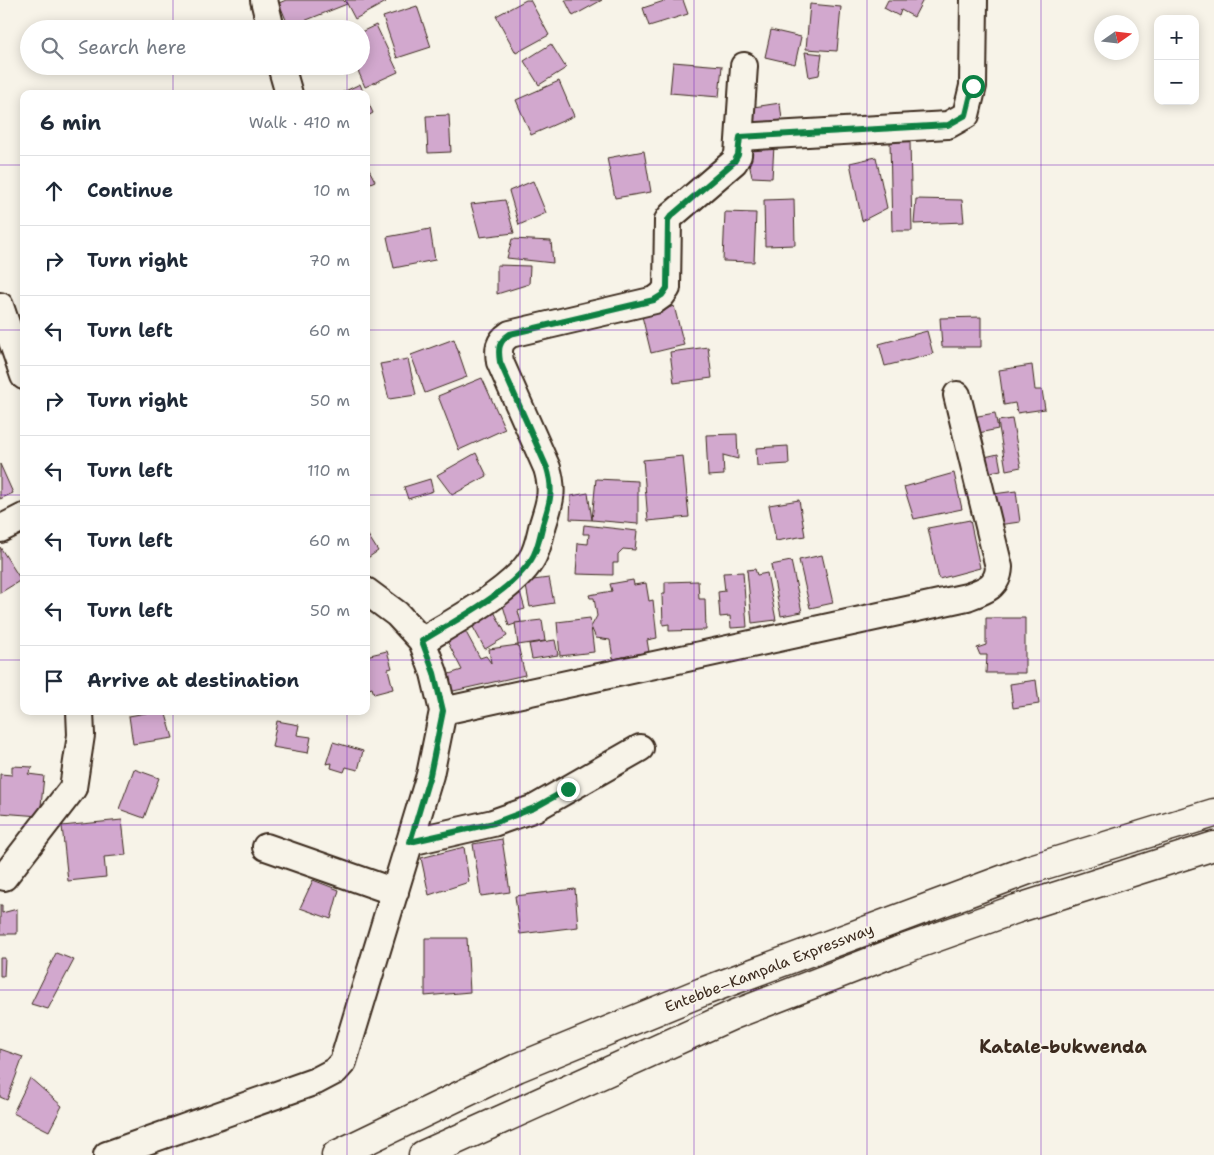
<!DOCTYPE html>
<meta charset="utf-8">
<style>
:root{--surface:#fff;--page:#f6f6f7;--text:#1f2937;--muted:#747a83;--line:#e0e1e3}
body{margin:0;font-family:"Shantell Sans",sans-serif;background:var(--page);color:var(--text)}
.controls{position:absolute;right:15px;top:15px;display:grid;overflow:hidden;border-radius:10px;box-shadow:0 2px 12px #0003}
.controls button{width:45px;height:45px;display:grid;place-items:center;padding:0;border:0;border-bottom:1px solid var(--line);background:var(--surface);color:var(--text);font:25px sans-serif}
.compass{position:absolute;left:1094px;top:15px;width:45px;height:45px;border-radius:50%;background:var(--surface);box-shadow:0 2px 12px #0003;rotate:76deg}
.stop{position:absolute;width:15px;height:15px;margin:-11px;border:4px solid #0b8043;border-radius:50%;background:#fff}
.stop.end{background:#0b8043;border-color:#fff;box-shadow:0 1px 5px #0008}
.list{margin:0;padding:0;list-style:none}
h2{display:flex;justify-content:space-between;align-items:center;height:65px;margin:0;padding:0 20px;font-size:21px}
h2 small{font-size:16px;font-weight:400;color:var(--muted)}
.list li{display:grid;grid-template-columns:32px 1fr auto;gap:15px;align-items:center;box-sizing:border-box;height:70px;padding:0 20px;border-top:1px solid var(--line)}
.list b{display:block;font-size:19px;white-space:nowrap}
.list em{font-size:16px;font-style:normal;color:var(--muted)}
.icon{flex:none;width:28px;height:28px;fill:none;stroke:currentColor;stroke-width:2;stroke-linecap:round;stroke-linejoin:round}
.map{position:relative;flex:none;width:1214px;height:1155px;overflow:hidden}
.search{position:absolute;background:var(--surface);box-shadow:0 2px 12px #0003;left:20px;top:20px;width:350px;height:55px;display:flex;align-items:center;gap:12px;box-sizing:border-box;padding:0 18px;border-radius:28px;color:var(--muted);font-size:19px}
.panel{position:absolute;background:var(--surface);box-shadow:0 2px 12px #0003;left:20px;top:90px;width:350px;height:625px;border-radius:10px}
.map>svg:first-child{display:block}
.building{fill:#d2a8ce;stroke:#3b2a1e}
.lines{fill:none;stroke-linecap:round;stroke-linejoin:round}
.minor-casing{stroke:#3b2a1e;stroke-width:30}
.motorway-casing{stroke:#3b2a1e;stroke-width:31}
.minor{stroke:#f7f3e8;stroke-width:26}
.motorway{stroke:#f7f3e8;stroke-width:28}
.route{stroke:#0b8043;stroke-width:6}
.grid{fill:none;stroke:#7b2cbf;stroke-width:1;stroke-opacity:0.55}
.labels{text-anchor:middle;dominant-baseline:central;stroke-width:4;stroke-linejoin:round;paint-order:stroke}
.street-label{font-size:15px;fill:#3b2a1e;stroke:#f7f3e8}
.quarter-label{font-size:18px;font-weight:bold;fill:#3b2a1e;stroke:#f7f3e8}
</style>
<div class="map">
<svg width="1214" height="1155" viewBox="0 0 1214 1155">
<rect width="100%" height="100%" fill="#f7f3e8"/>
<filter id="ink" filterUnits="userSpaceOnUse"><feTurbulence type="fractalNoise" baseFrequency=".02" numOctaves="2"/><feDisplacementMap in="SourceGraphic" scale="10" xChannelSelector="R" yChannelSelector="G"/><feConvolveMatrix kernelMatrix="1 2 1 2 8 2 1 2 1" color-interpolation-filters="sRGB"/></filter>
<g filter="url(#ink)">
<!-- building -->
<g class="building">
<path d="M 286,0 L 343,0 L 347,4 L 289,27 L 279,3 Z"/>
<path d="M 345,0 L 384,0 L 386,2 L 355,19 Z"/>
<path d="M 526,0 L 530,0 L 549,35 L 516,53 L 496,16 Z"/>
<path d="M 565,0 L 602,0 L 573,16 Z"/>
<path d="M 667,0 L 683,0 L 688,14 L 649,26 L 643,8 Z"/>
<path d="M 888,0 L 923,0 L 914,17 L 901,10 L 899,16 L 884,8 Z"/>
<path d="M 810,4 L 841,7 L 837,51 L 806,49 Z"/>
<path d="M 417,6 L 431,47 L 397,58 L 383,17 Z"/>
<path d="M 376,25 L 398,72 L 365,87 L 356,66 L 361,66 L 361,32 Z"/>
<path d="M 771,30 L 801,37 L 795,64 L 765,57 Z"/>
<path d="M 551,44 L 566,68 L 539,85 L 524,61 Z"/>
<path d="M 805,52 L 822,54 L 819,75 L 809,77 Z"/>
<path d="M 673,62 L 722,66 L 719,97 L 670,93 Z"/>
<path d="M 559,81 L 574,116 L 531,135 L 516,100 Z"/>
<path d="M 360,84 L 364,94 L 339,94 Z"/>
<path d="M 366,98 L 373,113 L 366,117 Z"/>
<path d="M 780,103 L 782,120 L 749,125 L 747,108 Z"/>
<path d="M 449,115 L 451,152 L 428,153 L 426,116 Z"/>
<path d="M 890,141 L 910,141 L 912,231 L 892,231 Z"/>
<path d="M 745,145 L 774,146 L 772,178 L 752,177 Z"/>
<path d="M 644,151 L 651,192 L 615,198 L 607,158 Z"/>
<path d="M 876,157 L 887,208 L 862,221 L 850,163 Z"/>
<path d="M 366,164 L 375,181 L 366,185 Z"/>
<path d="M 533,181 L 546,213 L 519,225 L 509,191 Z"/>
<path d="M 794,199 L 795,245 L 765,246 L 764,200 Z"/>
<path d="M 916,199 L 962,200 L 964,222 L 914,224 Z"/>
<path d="M 505,200 L 514,233 L 480,237 L 471,204 Z"/>
<path d="M 725,212 L 756,213 L 754,262 L 723,261 Z"/>
<path d="M 430,229 L 435,260 L 394,268 L 387,237 Z"/>
<path d="M 512,239 L 551,241 L 553,263 L 507,258 Z"/>
<path d="M 497,265 L 530,266 L 529,284 L 497,294 Z"/>
<path d="M 674,306 L 684,345 L 651,353 L 642,316 Z"/>
<path d="M 981,317 L 981,347 L 942,347 L 940,318 Z"/>
<path d="M 927,331 L 933,354 L 885,366 L 879,344 Z"/>
<path d="M 454,339 L 467,377 L 425,393 L 411,355 Z"/>
<path d="M 708,347 L 712,378 L 674,383 L 670,352 Z"/>
<path d="M 408,359 L 416,395 L 389,399 L 380,364 Z"/>
<path d="M 1032,365 L 1035,390 L 1042,390 L 1045,409 L 1017,413 L 1015,403 L 1004,405 L 999,370 Z"/>
<path d="M 482,378 L 505,429 L 459,450 L 438,396 Z"/>
<path d="M 995,413 L 998,429 L 974,434 L 967,418 Z"/>
<path d="M 1012,419 L 1021,467 L 1006,470 L 998,421 Z"/>
<path d="M 737,434 L 738,459 L 723,455 L 724,475 L 708,476 L 706,435 Z"/>
<path d="M 788,446 L 789,464 L 757,466 L 756,448 Z"/>
<path d="M 476,453 L 487,476 L 452,495 L 437,475 Z"/>
<path d="M 998,454 L 1001,470 L 979,474 L 976,459 Z"/>
<path d="M 683,456 L 689,517 L 648,521 L 643,460 Z"/>
<path d="M 0,464 L 13,493 L 0,499 Z"/>
<path d="M 954,473 L 962,509 L 914,519 L 904,487 Z"/>
<path d="M 430,479 L 433,491 L 408,499 L 404,487 Z"/>
<path d="M 596,479 L 638,481 L 638,524 L 592,520 Z"/>
<path d="M 1016,491 L 1020,522 L 990,526 L 986,495 Z"/>
<path d="M 588,493 L 592,520 L 570,519 L 571,496 Z"/>
<path d="M 799,500 L 805,536 L 776,541 L 769,505 Z"/>
<path d="M 970,520 L 980,568 L 939,579 L 928,528 Z"/>
<path d="M 584,525 L 637,531 L 635,550 L 623,549 L 618,554 L 618,563 L 613,563 L 613,575 L 576,574 L 578,543 L 588,544 L 589,534 L 583,534 Z"/>
<path d="M 366,532 L 378,551 L 366,559 Z"/>
<path d="M 0,547 L 21,580 L 0,593 Z"/>
<path d="M 822,555 L 833,603 L 810,608 L 799,560 Z"/>
<path d="M 791,561 L 802,612 L 781,616 L 771,565 Z"/>
<path d="M 755,569 L 757,575 L 767,573 L 776,620 L 752,623 L 747,570 Z"/>
<path d="M 743,572 L 747,627 L 731,628 L 730,616 L 720,617 L 718,592 L 725,591 L 723,573 Z"/>
<path d="M 549,578 L 554,603 L 530,607 L 525,581 Z"/>
<path d="M 633,580 L 634,585 L 646,583 L 649,601 L 653,600 L 657,638 L 647,640 L 649,652 L 613,659 L 610,640 L 596,638 L 591,627 L 597,616 L 594,598 L 590,598 L 589,595 L 612,591 L 610,584 Z"/>
<path d="M 698,581 L 699,599 L 705,599 L 706,630 L 669,631 L 669,624 L 663,625 L 662,594 L 665,594 L 665,582 Z"/>
<path d="M 499,592 L 514,594 L 520,592 L 525,609 L 518,611 L 521,622 L 509,626 Z"/>
<path d="M 490,604 L 507,636 L 485,649 L 467,616 Z"/>
<path d="M 590,618 L 594,652 L 560,656 L 557,622 Z"/>
<path d="M 986,618 L 1025,618 L 1025,673 L 986,673 L 987,655 L 980,655 L 977,648 L 986,645 Z"/>
<path d="M 542,620 L 545,641 L 518,645 L 515,623 Z"/>
<path d="M 462,625 L 480,658 L 486,656 L 491,663 L 489,649 L 518,645 L 525,675 L 449,692 L 446,675 L 462,670 L 444,635 Z"/>
<path d="M 555,640 L 558,655 L 532,659 L 529,644 Z"/>
<path d="M 387,651 L 392,668 L 388,669 L 393,689 L 374,694 L 372,688 L 366,690 L 366,656 Z"/>
<path d="M 1036,680 L 1039,704 L 1013,708 L 1010,684 Z"/>
<path d="M 157,711 L 165,711 L 173,738 L 133,744 L 129,716 Z"/>
<path d="M 277,721 L 299,725 L 297,735 L 311,737 L 308,753 L 272,747 Z"/>
<path d="M 333,742 L 363,751 L 358,770 L 346,767 L 344,772 L 331,768 L 332,763 L 326,764 Z"/>
<path d="M 12,766 L 33,767 L 28,774 L 44,776 L 40,816 L 0,813 L 0,774 L 12,775 Z"/>
<path d="M 134,769 L 159,778 L 144,818 L 119,809 Z"/>
<path d="M 122,820 L 126,855 L 104,857 L 106,877 L 68,881 L 62,826 Z"/>
<path d="M 502,839 L 510,892 L 481,896 L 473,844 Z"/>
<path d="M 464,847 L 469,882 L 429,895 L 421,858 Z"/>
<path d="M 313,880 L 339,890 L 331,919 L 300,908 Z"/>
<path d="M 575,889 L 578,927 L 520,934 L 515,896 Z"/>
<path d="M 0,905 L 2,905 L 2,913 L 17,909 L 17,934 L 0,934 Z"/>
<path d="M 425,938 L 467,938 L 470,992 L 425,996 Z"/>
<path d="M 56,953 L 74,960 L 48,1009 L 31,1004 Z"/>
<path d="M 0,958 L 5,958 L 4,976 L 0,976 Z"/>
<path d="M 0,1049 L 23,1057 L 7,1100 L 0,1097 Z"/>
<path d="M 30,1078 L 62,1106 L 49,1131 L 13,1113 Z"/>
</g>
<g class="lines">
<!-- minor casing -->
<g class="minor-casing">
<g id="minor">
<path d="M 264,0 L 271,29"/>
<path d="M 281,66 L 289,94"/>
<path d="M 740,137 L 948,125 L 966,115 L 973,86 L 974,0"/>
<path d="M 0,306 L 24,376"/>
<path d="M 0,529 L 24,517"/>
<path d="M 422,641 C 454,621 512,591 531,560 C 538,550 540,535 543,524 C 550,502 554,491 547,468 L 500,362 C 498,349 498,342 510,334 L 655,300 L 662,295 L 667,288 L 668,220 L 671,216 L 734,162 L 738,155 L 744,66"/>
<path d="M 443,711 L 967,597 C 984,591 998,587 999,567 L 957,395"/>
<path d="M 410,842 L 493,823 L 535,808 L 640,748"/>
<path d="M 266,847 L 395,892"/>
<path d="M 4,877 L 73,788 L 81,735 L 80,711"/>
<path d="M 107,1155 L 316,1081 L 335,1071 L 343,1062 L 430,775 L 443,711 L 434,673 L 422,641 L 397,614 L 366,591"/>
</g>
</g>
<!-- motorway casing -->
<g class="motorway-casing">
<g id="motorway">
<path d="M 336,1155 L 517,1068 L 702,992 L 1031,869 L 1214,813"/>
<path d="M 423,1155 L 733,1015 L 898,951 L 1016,909 L 1214,846"/>
</g>
</g>
<!-- minor -->
<use href="#minor" class="minor"/>
<!-- motorway -->
<use href="#motorway" class="motorway"/>
</g>
</g>
<g class="lines" filter="url(#ink)">
<!-- route -->
<path class="route" d="M 568,789 L 534,808 L 494,823 L 410,842 L 430,775 L 443,711 L 434,673 L 422,641 C 454,621 512,591 531,560 C 538,550 540,535 543,524 C 550,502 554,491 547,468 L 500,362 C 498,349 498,342 510,334 L 654,300 L 662,295 L 667,288 L 668,220 L 671,216 L 734,162 L 738,155 L 740,137 L 948,125 L 966,115 L 973,86"/>
</g>
<!-- grid -->
<path class="grid" d="M 173,0 L 173,29M 347,0 L 347,29M 520,0 L 520,1155M 694,0 L 694,1155M 867,0 L 867,1155M 1041,0 L 1041,1155M 173,66 L 173,94M 347,66 L 347,94M 0,165 L 24,165M 366,165 L 1214,165M 0,330 L 24,330M 366,330 L 1214,330M 0,495 L 24,495M 366,495 L 1214,495M 0,660 L 24,660M 366,660 L 1214,660M 173,711 L 173,1155M 347,711 L 347,1155M 0,825 L 1214,825M 0,990 L 1214,990"/>
<g class="labels">
<!-- street labels -->
<g class="street-label">
<text transform="translate(769 968) rotate(-21)">Entebbe–Kampala Expressway</text>
</g>
<!-- quarter labels -->
<g class="quarter-label">
<text x="1063" y="1047">Katale-bukwenda</text>
</g>
</g>
</svg>
<div class="controls">
<button>+</button>
<button>−</button>
</div>
<svg class="compass" viewBox="-18 -18 36 36"><path d="M0-13l5 13h-10z" fill="#e53935"/><path d="M0 13l5-13h-10z" fill="#747a83"/></svg>
<div class="stop" style="left:973px;top:86px"></div>
<div class="stop end" style="left:568px;top:789px"></div>
<div class="search"><svg class="icon" aria-label="search" viewBox="0 0 24 24"><circle cx="10" cy="10" r="6"/><path d="M15 15l6 6"/></svg>Search here</div>
<section class="panel">
<h2>6 min<small>Walk · 410 m</small></h2>
<ul class="list">
<li><svg class="icon" aria-label="ahead" viewBox="0 0 24 24"><path d="M12 20V5M6 11l6-6 6 6"/></svg><div><b>Continue</b></div><em>10 m</em></li>
<li><svg class="icon" aria-label="right" viewBox="0 0 24 24"><path d="M7 20v-9h11M14 6l5 5-5 5"/></svg><div><b>Turn right</b></div><em>70 m</em></li>
<li><svg class="icon" aria-label="left" viewBox="0 0 24 24"><path d="M17 20v-9H6M10 6l-5 5 5 5"/></svg><div><b>Turn left</b></div><em>60 m</em></li>
<li><svg class="icon" aria-label="right" viewBox="0 0 24 24"><path d="M7 20v-9h11M14 6l5 5-5 5"/></svg><div><b>Turn right</b></div><em>50 m</em></li>
<li><svg class="icon" aria-label="left" viewBox="0 0 24 24"><path d="M17 20v-9H6M10 6l-5 5 5 5"/></svg><div><b>Turn left</b></div><em>110 m</em></li>
<li><svg class="icon" aria-label="left" viewBox="0 0 24 24"><path d="M17 20v-9H6M10 6l-5 5 5 5"/></svg><div><b>Turn left</b></div><em>60 m</em></li>
<li><svg class="icon" aria-label="left" viewBox="0 0 24 24"><path d="M17 20v-9H6M10 6l-5 5 5 5"/></svg><div><b>Turn left</b></div><em>50 m</em></li>
<li><svg class="icon" aria-label="arrive" viewBox="0 0 24 24"><path d="M6 21V4h12l-3 4 3 4H6"/></svg><div><b>Arrive at destination</b></div></li>
</ul>
</section>
</div>
